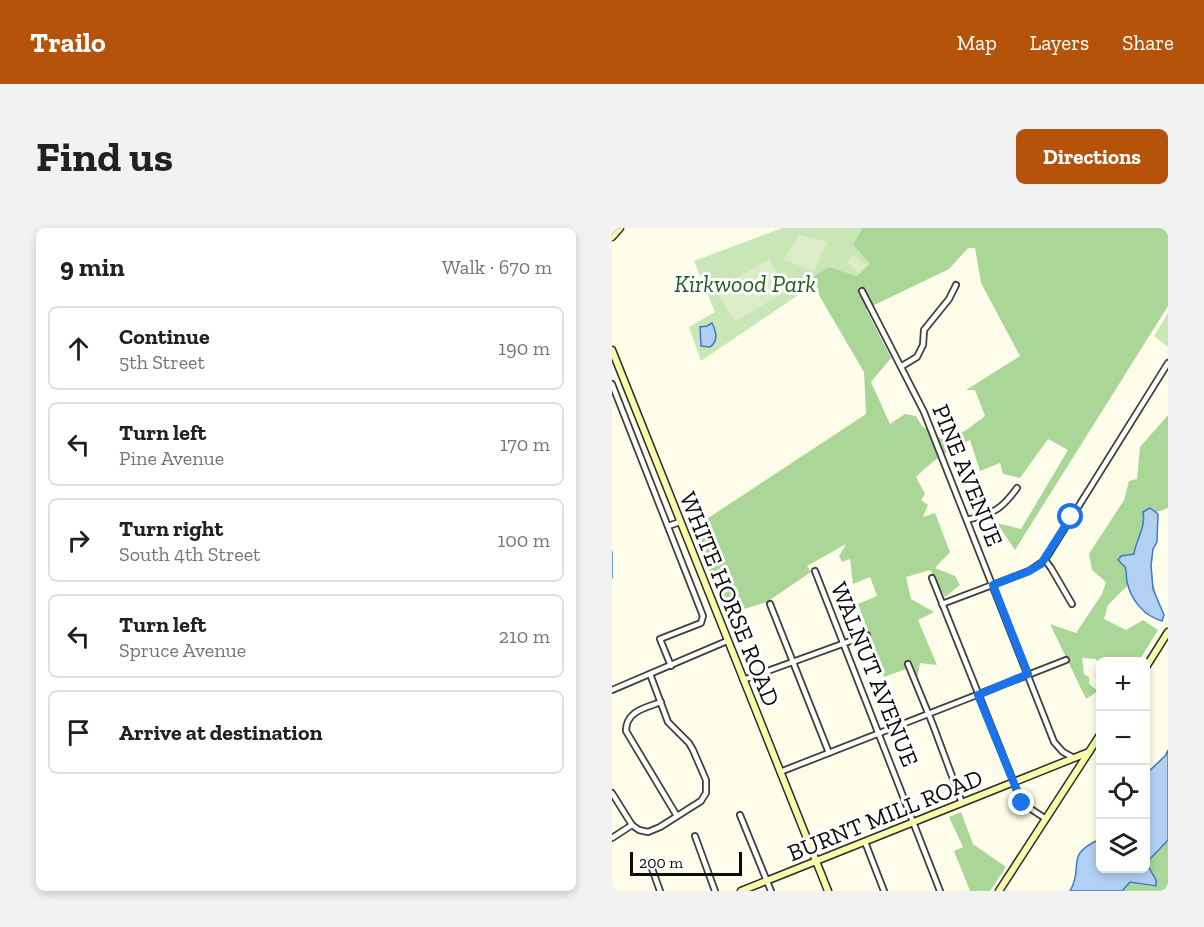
<!DOCTYPE html>
<meta charset="utf-8">
<style>
:root{--surface:#fff;--page:#f2f2f2;--text:#202124;--muted:#757577;--line:#e0e0e0;--accent:#b45309}
body{margin:0;font-family:"Zilla Slab",serif;background:var(--page);color:var(--text)}
.controls{position:absolute;right:18px;bottom:18px;display:grid;overflow:hidden;border-radius:9px;box-shadow:0 3px 9px #0003}
.controls button{width:54px;height:54px;display:grid;place-items:center;padding:0;border:0;border-bottom:2px solid var(--line);background:var(--surface);color:var(--text);font:30px sans-serif}
.scale{position:absolute;left:18px;bottom:15px;width:112px;box-sizing:border-box;padding-left:6px;border:3px solid #0b0b0b;border-top:0;font-size:16px;line-height:21px;white-space:nowrap;color:#0b0b0b;-webkit-text-stroke:4px #fff;paint-order:stroke}
.stop{position:absolute;width:18px;height:18px;margin:-14px;border:4px solid #1a73e8;border-radius:50%;background:#fff}
.stop.end{background:#1a73e8;border-color:#fff;box-shadow:0 2px 6px #0008}
.list{margin:0;padding:0;list-style:none}
h2{display:flex;justify-content:space-between;align-items:center;height:78px;margin:0;padding:0 24px;font-size:26px}
h2 small{font-size:20px;font-weight:400;color:var(--muted)}
.list li{display:grid;grid-template-columns:39px 1fr auto;gap:18px;align-items:center;box-sizing:border-box;height:84px;margin:0 12px 12px;padding:0 12px;border:2px solid var(--line);border-radius:9px}
.list b{display:block;font-size:22px;white-space:nowrap}
.list p{margin:0;font-size:20px;white-space:nowrap;color:var(--muted)}
.list em{font-size:20px;font-style:normal;color:var(--muted)}
.icon{flex:none;width:33px;height:33px;fill:none;stroke:currentColor;stroke-width:2;stroke-linecap:round;stroke-linejoin:round}
.map{position:relative;flex:none;width:556px;height:663px;overflow:hidden;border-radius:9px}
header{display:flex;align-items:center;gap:36px;box-sizing:border-box;height:84px;padding:0 30px;background:var(--accent);color:#fff}
header strong{font-size:28px}
nav{display:flex;gap:33px;margin-inline-start:auto;font-size:21px}
.intro{display:flex;align-items:center;justify-content:space-between;box-sizing:border-box;height:144px;padding:0 36px}
h1{margin:0;font-size:42px}
.button{padding:15px 27px;border-radius:9px;background:var(--accent);color:#fff;font-size:21px;font-weight:700}
main{display:flex;gap:36px;padding:0 36px}
aside{flex:1;background:var(--surface);border-radius:9px;box-shadow:0 3px 9px #0003}
.map>svg:first-child{display:block}
.green{fill:#c9e6b7}
.forest{fill:#aad697;fill-rule:evenodd}
.pitch{fill:#dbedc8}
.water{fill:#b2d1f2;stroke:#3d7cc5;stroke-width:1.5}
.lines{fill:none;stroke-linecap:round;stroke-linejoin:round}
.stream{stroke:#3d7cc5;stroke-width:1.5}
.street-casing{stroke:#3e3e3e;stroke-width:8}
.secondary-casing{stroke:#2d2d2d;stroke-width:9}
.street{stroke:#fff;stroke-width:4.5}
.secondary{stroke:#f8fba9;stroke-width:6}
.route{stroke:#1a73e8;stroke-width:8}
.labels{text-anchor:middle;dominant-baseline:central;stroke-width:6;stroke-linejoin:round;paint-order:stroke}
.park-label{font-size:24px;font-style:italic;fill:#245f20;stroke:#fff}
.street-label{font-size:24px;fill:#0b0b0b;stroke:#fff}
</style>
<header>
<strong>Trailo</strong>
<nav><a>Map</a><a>Layers</a><a>Share</a></nav>
</header>
<div class="intro"><h1>Find us</h1><a class="button">Directions</a></div>
<main>
<aside>
<h2>9 min<small>Walk · 670 m</small></h2>
<ul class="list">
<li><svg class="icon" aria-label="ahead" viewBox="0 0 24 24"><path d="M12 20V5M6 11l6-6 6 6"/></svg><div><b>Continue</b><p>5th Street</p></div><em>190 m</em></li>
<li><svg class="icon" aria-label="left" viewBox="0 0 24 24"><path d="M17 20v-9H6M10 6l-5 5 5 5"/></svg><div><b>Turn left</b><p>Pine Avenue</p></div><em>170 m</em></li>
<li><svg class="icon" aria-label="right" viewBox="0 0 24 24"><path d="M7 20v-9h11M14 6l5 5-5 5"/></svg><div><b>Turn right</b><p>South 4th Street</p></div><em>100 m</em></li>
<li><svg class="icon" aria-label="left" viewBox="0 0 24 24"><path d="M17 20v-9H6M10 6l-5 5 5 5"/></svg><div><b>Turn left</b><p>Spruce Avenue</p></div><em>210 m</em></li>
<li><svg class="icon" aria-label="arrive" viewBox="0 0 24 24"><path d="M6 21V4h12l-3 4 3 4H6"/></svg><div><b>Arrive at destination</b></div></li>
</ul>
</aside>
<div class="map">
<svg width="556" height="663" viewBox="0 0 556 663">
<rect width="100%" height="100%" fill="#fefdea"/>
<!-- green -->
<g class="green">
<path d="M 170,0 L 250,0 L 241,17 L 258,36 L 245,48 L 217,39 L 202,48 L 204,55 L 89,133 L 77,99 L 103,84 L 82,33 Z"/>
<path d="M 556,85 L 556,119 L 542,108 Z"/>
</g>
<!-- forest -->
<g class="forest">
<path d="M 250,0 L 556,0 L 556,78 L 403,322 L 385,295 L 409,301 L 456,222 L 436,211 L 408,250 L 391,246 L 388,235 L 368,243 L 358,212 C 336,222 321,232 304,249 L 313,266 L 309,272 L 316,277 L 311,289 L 323,285 L 338,324 L 323,340 L 343,348 L 348,357 L 333,369 L 318,342 L 294,349 L 299,371 L 322,384 L 306,392 L 325,437 L 308,435 L 305,451 L 297,440 L 272,449 L 246,376 L 265,368 L 258,349 L 241,356 L 238,331 L 230,334 L 227,328 L 234,316 L 195,338 L 199,344 L 155,374 L 115,386 L 81,300 L 254,186 L 252,144 L 208,69 L 202,48 L 217,39 L 245,48 L 258,36 L 241,17 ZM 356,20 L 363,20 L 369,55 L 408,128 L 354,162 L 363,162 L 373,188 L 353,203 L 329,211 L 310,198 L 304,188 L 293,186 L 278,196 L 259,154 L 279,130 L 254,81 L 337,41 Z"/>
<path d="M 556,187 L 556,280 L 545,284 L 539,347 L 551,392 L 533,386 L 516,357 L 496,377 L 492,391 L 514,402 L 531,392 L 546,402 L 527,433 L 488,434 L 488,437 L 484,431 L 470,430 L 472,446 L 477,449 L 477,456 L 486,463 L 474,471 L 438,396 L 464,405 L 490,366 L 494,354 L 480,342 L 477,326 L 512,272 L 517,253 L 525,251 L 528,219 Z"/>
<path d="M 349,584 L 361,616 L 394,639 L 378,663 L 358,663 L 342,623 L 351,619 L 337,589 Z"/>
<path d="M 556,612 L 556,663 L 510,663 L 518,654 L 542,659 L 544,652 L 537,641 L 536,634 Z"/>
</g>
<!-- pitch -->
<g class="pitch">
<path d="M 187,7 L 215,14 L 203,41 L 200,43 L 172,31 Z"/>
<path d="M 241,26 L 254,37 L 247,45 L 235,34 Z"/>
<path d="M 157,31 L 175,62 L 123,94 L 104,63 Z"/>
</g>
<!-- water -->
<g class="water">
<path d="M 100,95 C 104,103 107,113 98,119 L 89,118 L 88,99 L 95,98 Z"/>
<path d="M 538,280 L 546,286 L 545,314 L 541,321 L 539,337 L 541,361 L 552,387 L 550,393 C 532,388 519,372 515,354 C 514,349 515,344 513,339 L 506,332 L 509,328 L 522,326 C 524,311 534,300 531,284 Z"/>
<path d="M 556,522 L 556,612 L 538,631 L 535,636 L 544,652 L 544,658 L 518,654 L 510,663 L 458,663 C 473,637 451,628 488,611 L 488,640 L 534,640 L 534,546 L 553,528 Z"/>
</g>
<g class="lines">
<!-- stream -->
<path class="stream" d="M 0,324 L 0,350"/>
<!-- street casing -->
<g class="street-casing">
<g id="street">
<path d="M 250,63 L 312,184 L 442,514 L 451,524 L 462,530"/>
<path d="M 290,138 L 305,129 L 311,117 L 312,102 L 337,71 L 344,57"/>
<path d="M 0,156 L 91,388 L 89,395 L 48,411 L 59,438"/>
<path d="M 355,292 C 382,285 389,282 405,260"/>
<path d="M 56,298 L 68,294"/>
<path d="M 433,332 L 439,340 L 460,376"/>
<path d="M 203,343 L 328,663"/>
<path d="M 320,350 L 410,575 L 434,591"/>
<path d="M 158,376 L 217,525"/>
<path d="M 330,376 L 417,343 L 433,332 L 556,135"/>
<path d="M 296,436 L 321,497 L 350,575"/>
<path d="M 131,452 L 255,407"/>
<path d="M 0,462 L 115,413"/>
<path d="M 49,474 C 33,480 14,483 14,503 L 65,588"/>
<path d="M 168,544 L 454,432"/>
<path d="M 0,565 L 20,597 L 27,602 L 36,604 L 48,599 L 89,573 L 94,565 L 94,552 L 81,522 L 77,515 L 56,494 L 38,446"/>
<path d="M 128,587 L 159,663"/>
<path d="M 83,608 L 103,663"/>
<path d="M 0,610 L 20,597"/>
<path d="M 253,614 L 272,663"/>
<path d="M 38,635 L 48,663"/>
</g>
</g>
<!-- secondary casing -->
<g class="secondary-casing">
<g id="secondary">
<path d="M 0,9 L 8,0"/>
<path d="M 0,122 L 216,663"/>
<path d="M 534,439 L 556,404"/>
<path d="M 129,663 L 477,524"/>
<path d="M 387,663 L 488,507"/>
</g>
</g>
<!-- street -->
<use href="#street" class="street"/>
<!-- secondary -->
<use href="#secondary" class="secondary"/>
</g>
<g class="lines">
<!-- route -->
<path class="route" d="M 410,575 L 366,467 L 416,446 L 381,357 L 417,343 L 429,336 L 459,289"/>
</g>
<g class="labels">
<!-- park labels -->
<g class="park-label">
<text x="133" y="55">Kirkwood Park</text>
</g>
<!-- street labels -->
<g class="street-label">
<text transform="translate(356 247) rotate(68)">PINE AVENUE</text>
<text transform="translate(118 371) rotate(68)">WHITE HORSE ROAD</text>
<text transform="translate(263 446) rotate(68)">WALNUT AVENUE</text>
<text transform="translate(273 587) rotate(-22)">BURNT MILL ROAD</text>
</g>
</g>
</svg>
<div class="controls">
<button>+</button>
<button>−</button>
<button><svg class="icon" aria-label="locate" viewBox="0 0 24 24"><circle cx="12" cy="12" r="6"/><path d="M12 2v4M12 18v4M2 12h4M18 12h4"/></svg></button>
<button><svg class="icon" aria-label="layers" viewBox="0 0 24 24"><path d="M12 4l9 5-9 5-9-5zM3 14l9 5 9-5"/></svg></button>
</div>
<div class="scale">200 m</div>
<div class="stop" style="left:459px;top:289px"></div>
<div class="stop end" style="left:410px;top:575px"></div>
</div>
</main>
